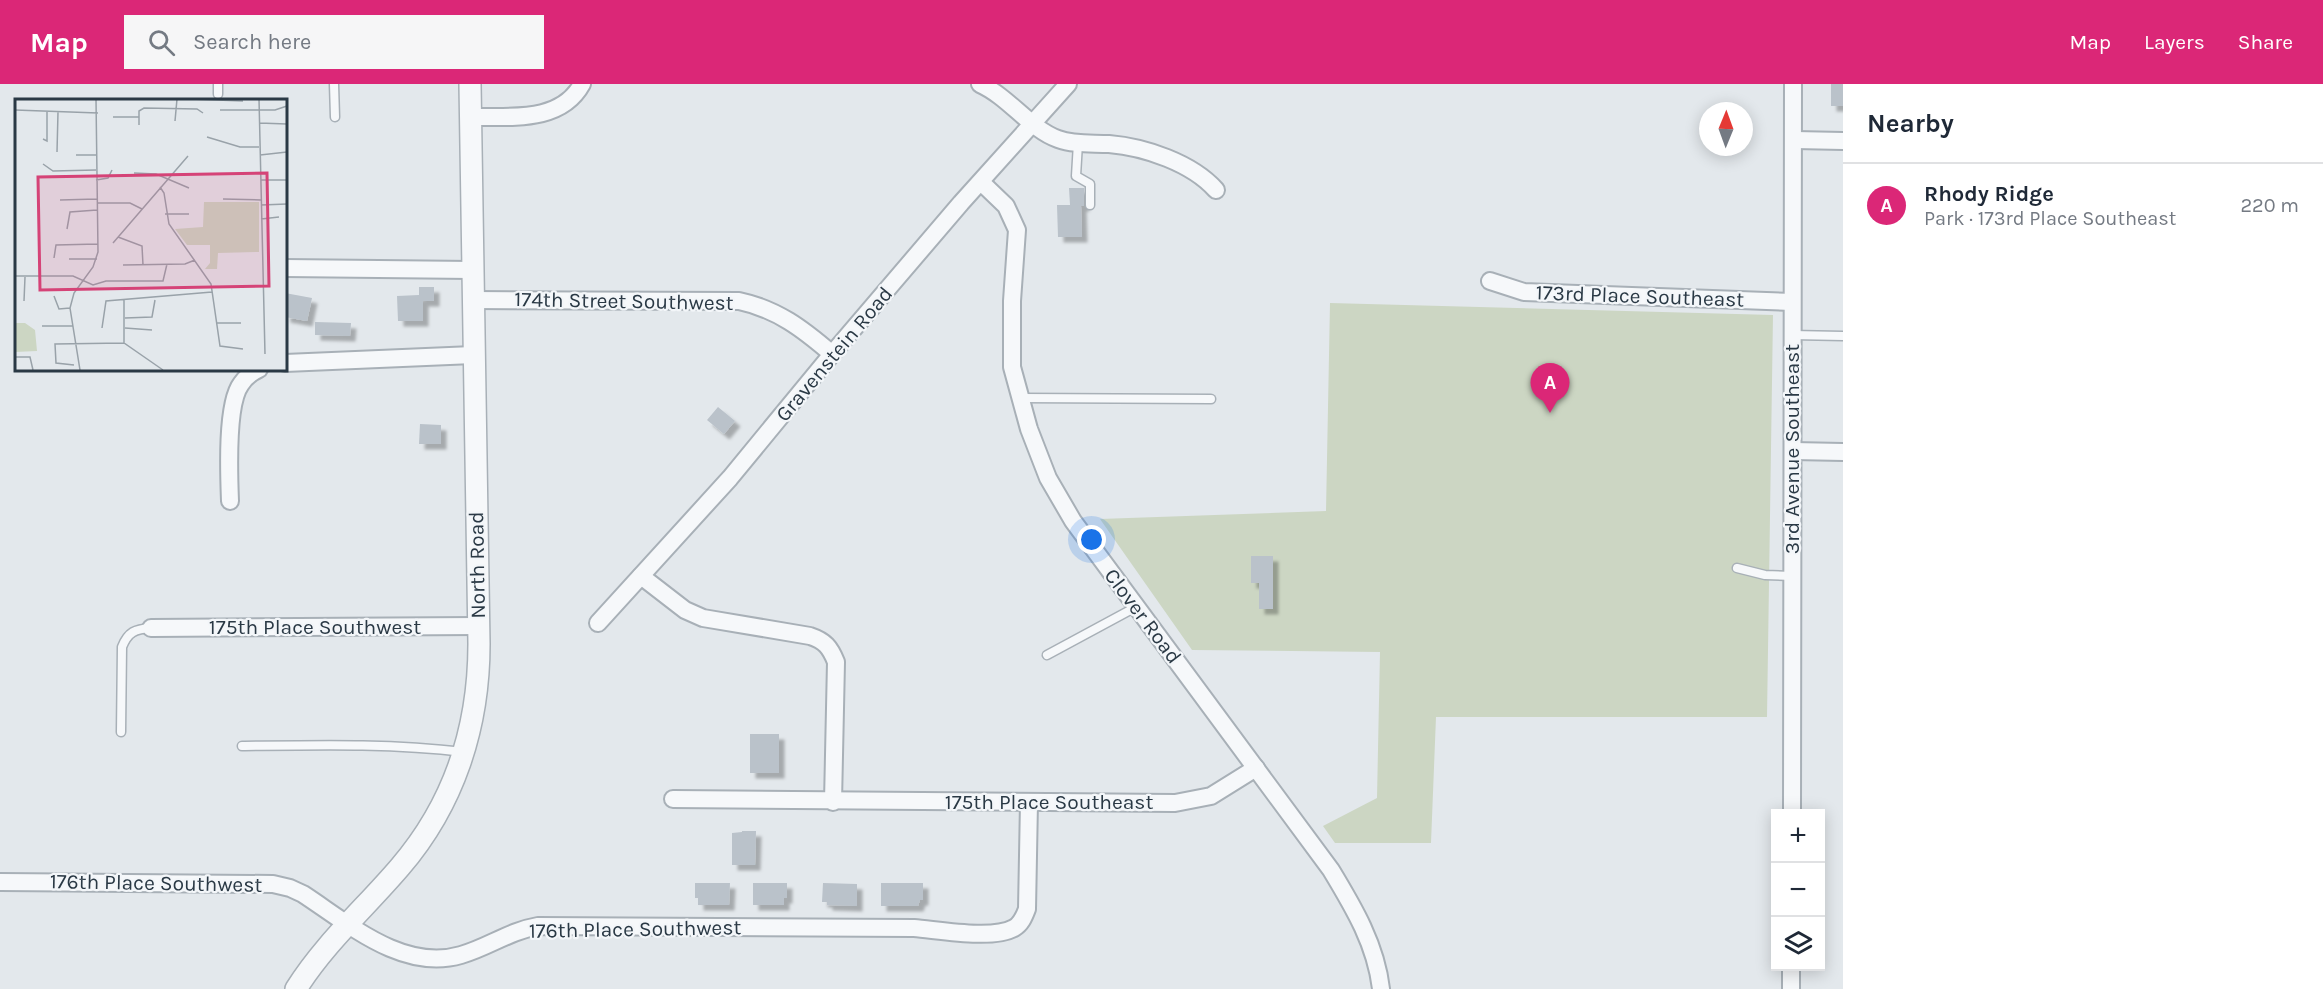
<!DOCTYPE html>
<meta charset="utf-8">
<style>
:root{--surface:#fff;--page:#f6f6f7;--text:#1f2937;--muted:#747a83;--line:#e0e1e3;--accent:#db2777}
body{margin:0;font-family:Karla,sans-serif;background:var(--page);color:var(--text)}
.controls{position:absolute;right:18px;bottom:18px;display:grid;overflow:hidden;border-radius:0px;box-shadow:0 3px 15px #0003}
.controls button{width:54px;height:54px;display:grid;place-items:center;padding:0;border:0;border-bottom:2px solid var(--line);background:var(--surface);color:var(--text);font:30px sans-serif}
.compass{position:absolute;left:1699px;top:18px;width:54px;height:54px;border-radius:50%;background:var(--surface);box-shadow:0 3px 15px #0003;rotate:1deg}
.you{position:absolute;left:1092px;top:456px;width:21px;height:21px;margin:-15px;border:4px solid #fff;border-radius:50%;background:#1a73e8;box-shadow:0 0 0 9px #1a73e833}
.badge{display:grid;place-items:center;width:39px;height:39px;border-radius:50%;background:var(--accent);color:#fff;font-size:20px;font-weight:700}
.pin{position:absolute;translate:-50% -50px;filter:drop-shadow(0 2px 3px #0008)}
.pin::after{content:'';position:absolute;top:32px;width:21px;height:18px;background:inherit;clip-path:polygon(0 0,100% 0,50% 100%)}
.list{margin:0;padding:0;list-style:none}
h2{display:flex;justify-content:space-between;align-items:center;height:78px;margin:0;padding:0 24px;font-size:26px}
h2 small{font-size:20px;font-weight:400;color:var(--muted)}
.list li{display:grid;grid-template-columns:39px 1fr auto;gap:18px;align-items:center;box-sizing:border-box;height:84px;padding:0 24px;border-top:2px solid var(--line)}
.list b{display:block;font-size:22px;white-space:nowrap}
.list p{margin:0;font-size:20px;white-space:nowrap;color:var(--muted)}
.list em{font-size:20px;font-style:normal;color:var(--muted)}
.icon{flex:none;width:33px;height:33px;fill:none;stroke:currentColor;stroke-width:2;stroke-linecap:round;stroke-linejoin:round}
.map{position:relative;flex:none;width:1843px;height:905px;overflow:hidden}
header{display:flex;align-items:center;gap:36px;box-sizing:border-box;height:84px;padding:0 30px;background:var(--accent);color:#fff}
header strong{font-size:28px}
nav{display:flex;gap:33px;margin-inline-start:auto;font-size:21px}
.search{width:420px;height:54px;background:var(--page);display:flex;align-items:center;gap:15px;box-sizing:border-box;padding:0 21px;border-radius:0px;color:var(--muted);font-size:22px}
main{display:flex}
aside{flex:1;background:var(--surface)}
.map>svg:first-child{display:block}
.green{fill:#ccd6c3}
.building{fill:#bac2ca;filter:url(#shadow)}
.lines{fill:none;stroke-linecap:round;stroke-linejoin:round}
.service-casing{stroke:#a8b0b7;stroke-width:11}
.minor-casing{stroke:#a8b0b7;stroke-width:20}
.tertiary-casing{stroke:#a8b0b7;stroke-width:24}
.service{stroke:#f6f8fa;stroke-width:8}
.minor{stroke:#f6f8fa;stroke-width:16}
.tertiary{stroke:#f6f8fa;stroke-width:21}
.labels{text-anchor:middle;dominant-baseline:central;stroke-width:4.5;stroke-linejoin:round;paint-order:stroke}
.street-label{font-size:21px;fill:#2a3945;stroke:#f3f6f9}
.inset-road{fill:none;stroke:#99a2a9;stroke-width:1.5}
.view{fill:#d54377;fill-opacity:0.15;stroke:#d54377;stroke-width:3}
.inset-edge{fill:none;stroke:#2a3945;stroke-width:3}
</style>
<header>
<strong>Map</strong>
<div class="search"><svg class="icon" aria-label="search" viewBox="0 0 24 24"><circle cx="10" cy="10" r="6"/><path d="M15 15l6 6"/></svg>Search here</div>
<nav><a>Map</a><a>Layers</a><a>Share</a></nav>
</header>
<main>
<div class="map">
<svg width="1843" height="905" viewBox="0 0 1843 905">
<defs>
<filter id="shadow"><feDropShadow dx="5.5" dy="5.5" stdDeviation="1.5" flood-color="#0004"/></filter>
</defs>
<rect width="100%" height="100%" fill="#e3e8ec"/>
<!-- green -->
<path class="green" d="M 1330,219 L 1773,231 L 1767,633 L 1436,633 L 1431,759 L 1335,759 L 1323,742 L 1377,714 L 1380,568 L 1192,566 L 1100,435 L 1326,427 Z"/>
<!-- building -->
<g class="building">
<rect x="1831" y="0" width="12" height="22"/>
<path d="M 1069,104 L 1084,104 L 1084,122 L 1081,122 L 1082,153 L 1058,153 L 1057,121 L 1070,121 Z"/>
<path d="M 419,203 L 434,203 L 434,217 L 423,217 L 423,237 L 398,237 L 397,212 L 419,211 Z"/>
<path d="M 285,209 L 312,214 L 307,237 L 285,233 Z"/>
<path d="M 315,238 L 351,239 L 350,252 L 315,251 Z"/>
<path d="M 718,323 L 735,337 L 724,350 L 707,336 Z"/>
<path d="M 420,340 L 441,341 L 441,360 L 419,360 Z"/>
<path d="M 1251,472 L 1273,472 L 1273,525 L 1259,525 L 1259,499 L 1251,499 Z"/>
<rect x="750" y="650" width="29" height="39"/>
<path d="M 742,747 L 756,747 L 755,781 L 732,781 L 732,749 L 742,748 Z"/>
<path d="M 695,799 L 730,799 L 729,821 L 698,821 L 698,814 L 695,814 Z"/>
<path d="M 753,799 L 787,799 L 787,814 L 784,814 L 784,821 L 753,821 Z"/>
<path d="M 823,799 L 857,800 L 857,822 L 827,821 L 827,818 L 822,818 Z"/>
<path d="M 881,799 L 923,799 L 923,816 L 920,816 L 918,822 L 881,822 Z"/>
</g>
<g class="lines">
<!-- service casing -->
<g class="service-casing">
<g id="service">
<path d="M 334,0 L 335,33"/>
<path d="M 218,10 L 218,0"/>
<path d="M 1078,59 L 1076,92 L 1090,100 L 1090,121"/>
<path d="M 1792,251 L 1843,252"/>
<path d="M 1021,314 L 1211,315"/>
<path d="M 1737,484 L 1765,491 L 1792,492"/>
<path d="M 1047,571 L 1136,523"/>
<path d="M 121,648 L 122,563 C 128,548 135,545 151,544"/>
<path d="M 242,662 C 316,661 391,659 464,668"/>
</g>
</g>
<!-- minor casing -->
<g class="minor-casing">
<g id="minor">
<path d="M 980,0 C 1009,13 1030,45 1058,55 C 1074,61 1092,59 1109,60 C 1145,63 1192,79 1216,106"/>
<path d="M 470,33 C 509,32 560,40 582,0"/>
<path d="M 1795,56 L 1843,57"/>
<path d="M 981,98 L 1006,122 L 1017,146 L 1012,217 L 1012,283 L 1029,345 L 1048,394 L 1073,437 L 1331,786 C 1354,824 1376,861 1381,905"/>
<path d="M 285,184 L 472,186"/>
<path d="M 1490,197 L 1524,208 L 1792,218"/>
<path d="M 473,216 L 739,217 C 777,225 803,245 832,270"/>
<path d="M 285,279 L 473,271"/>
<path d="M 1793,367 L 1843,368"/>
<path d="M 230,417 C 229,391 226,320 241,300 C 245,294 252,288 259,285"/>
<path d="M 641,492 L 685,526 L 703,534 L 810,552 C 825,557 830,563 836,578 L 833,718"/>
<path d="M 598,539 L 730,394 L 832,270 L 961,119 L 1068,0"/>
<path d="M 151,544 L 479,542"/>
<path d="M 673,715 L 1175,719 L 1211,712 L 1256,684"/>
<path d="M 1792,730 L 1793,0"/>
<path d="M 0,798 L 273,800 L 290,804 L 303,810 C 349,840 403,888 461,871 C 489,863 509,847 538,842 L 914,844 C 939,846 993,856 1014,844 C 1021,840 1024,833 1027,825 L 1029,718"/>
<path d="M 1791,905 L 1791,882"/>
</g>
</g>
<!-- tertiary casing -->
<g class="tertiary-casing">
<path id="tertiary" d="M 296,905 C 325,859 365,824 400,783 C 454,720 479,643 479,560 L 470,0"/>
</g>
<!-- service -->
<use href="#service" class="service"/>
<!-- minor -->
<use href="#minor" class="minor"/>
<!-- tertiary -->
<use href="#tertiary" class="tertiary"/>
</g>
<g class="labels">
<!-- street labels -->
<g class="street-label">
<text transform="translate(1640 212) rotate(2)">173rd Place Southeast</text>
<text transform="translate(624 217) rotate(1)">174th Street Southwest</text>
<text transform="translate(834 270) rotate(-50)">Gravenstein Road</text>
<text transform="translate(1792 365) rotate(-90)">3rd Avenue Southeast</text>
<text transform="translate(477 481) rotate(-91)">North Road</text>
<text transform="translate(1143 532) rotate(53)">Clover Road</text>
<text x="315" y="543">175th Place Southwest</text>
<text x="1049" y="718">175th Place Southeast</text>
<text transform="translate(156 799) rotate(1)">176th Place Southwest</text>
<text transform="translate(635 845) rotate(-1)">176th Place Southwest</text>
</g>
</g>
<!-- overview -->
<g transform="translate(15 15)">
<rect width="272" height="272" fill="#e3e8ec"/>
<path d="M 189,103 L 244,103 L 244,153 L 203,154 L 202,170 L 190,170 L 195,164 L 195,146 L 172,146 L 160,130 L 188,128 ZM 0,224 L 10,224 L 20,231 L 22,252 L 0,253 Z" fill="#ccd6c3"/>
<path class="inset-road" d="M 175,0 L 228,2M 244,0 L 250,255M 0,11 L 83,14M 205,11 L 260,11 L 272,7M 98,18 L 124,18M 160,22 L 162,0M 244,24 L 272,25M 124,26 L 124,12 L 129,9 L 182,10 L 188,14M 192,38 L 225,48 L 244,48M 28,40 L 32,42 L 32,12M 42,53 L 43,13M 61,56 L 81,56M 245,56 L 272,53M 28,65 L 38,72 L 81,71M 119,74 L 141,75 L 174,89M 81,81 L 93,79 L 97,71M 246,81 L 272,81M 145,88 L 149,94 L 154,125 L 196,185 L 205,247 L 228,250M 208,100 L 246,101M 45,101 L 82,100M 82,104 L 115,104 L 127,110M 246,106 L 272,105M 150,115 L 174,115M 246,120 L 264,118M 52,130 L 55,113 L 82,111M 103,138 L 127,147 L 128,166M 98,144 L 173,57M 39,159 L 41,146 L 83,145M 54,160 L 82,160M 108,166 L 170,165 L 180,161M 0,177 L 58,177 L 78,186 L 91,182 L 148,182 L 152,165M 39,197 L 44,210 L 55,209M 9,202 L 10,178M 110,219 L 137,218 L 140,201M 202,224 L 226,224M 27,227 L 58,227M 87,229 L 91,202 L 197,193M 110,229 L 137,231M 109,244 L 109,201M 0,258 L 15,258 L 18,271M 59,266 L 41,264 L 40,245 L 109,244 L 148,271M 65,271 L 55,209 L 59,194 L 78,168 L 83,153 L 81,0"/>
<path class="view" d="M 252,74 L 254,187 L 25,191 L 23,78 Z"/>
<rect width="272" height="272" class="inset-edge"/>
</g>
</svg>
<div class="controls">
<button>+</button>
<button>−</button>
<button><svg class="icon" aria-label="layers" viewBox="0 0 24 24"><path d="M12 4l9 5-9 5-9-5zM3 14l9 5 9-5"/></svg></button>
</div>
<svg class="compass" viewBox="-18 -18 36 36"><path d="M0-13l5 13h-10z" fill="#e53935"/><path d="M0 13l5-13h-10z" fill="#747a83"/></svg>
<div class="you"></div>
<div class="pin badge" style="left:1550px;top:329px">A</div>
</div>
<aside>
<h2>Nearby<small></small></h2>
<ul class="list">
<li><span class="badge">A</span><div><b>Rhody Ridge</b><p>Park · 173rd Place Southeast</p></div><em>220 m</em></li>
</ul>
</aside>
</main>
